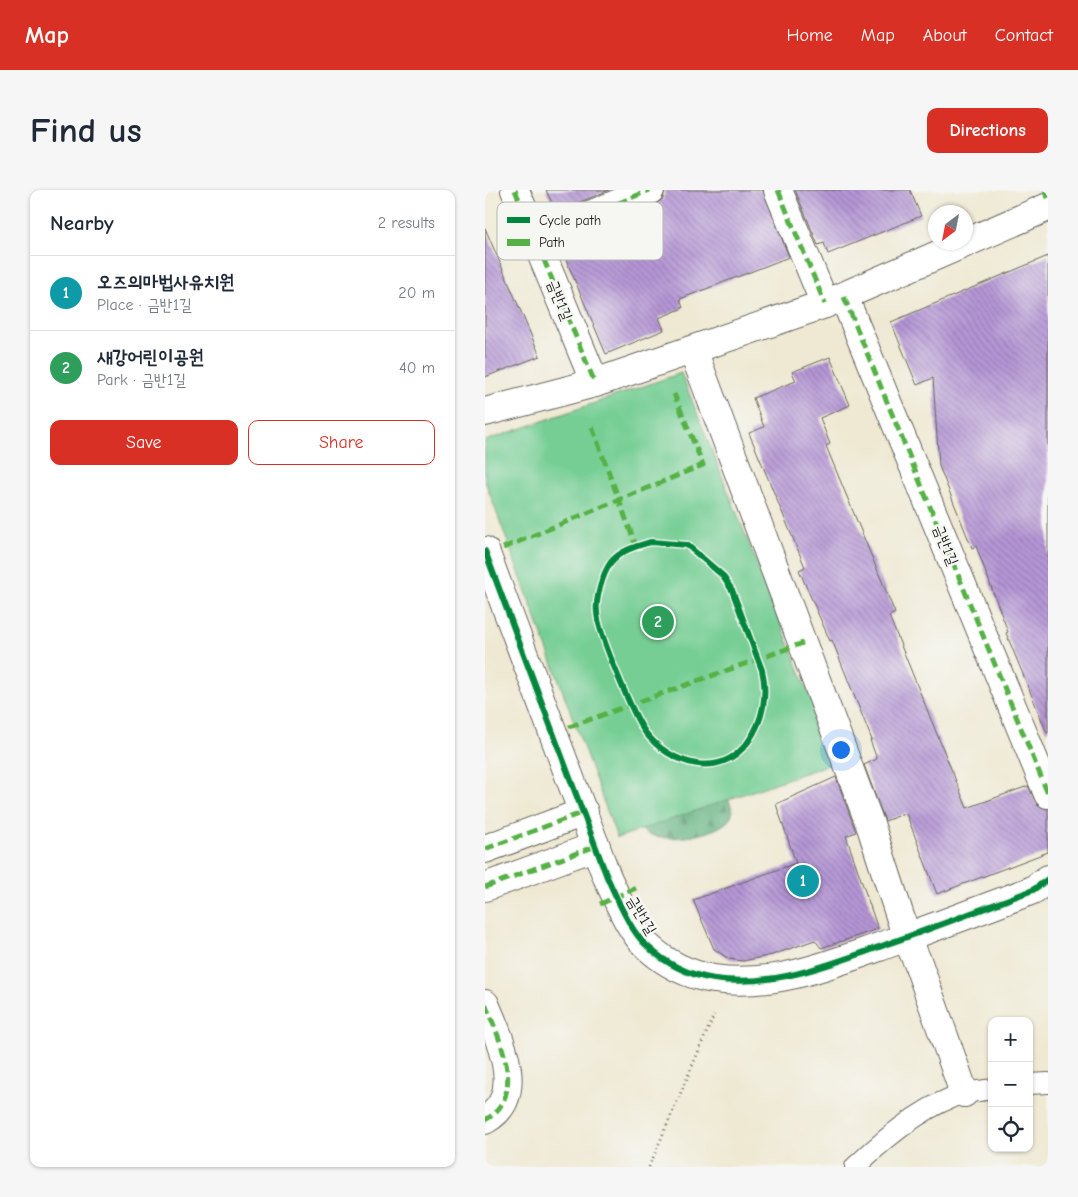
<!DOCTYPE html>
<meta charset="utf-8">
<style>
:root{--surface:#fff;--page:#f6f6f7;--text:#1f2937;--muted:#747a83;--line:#e0e1e3;--accent:#d93025}
body{margin:0;font-family:"Comic Neue","Poor Story",sans-serif;background:var(--page);color:var(--text)}
.controls{position:absolute;right:15px;bottom:15px;display:grid;overflow:hidden;border-radius:10px;box-shadow:0 1px 4px #0004}
.controls button{width:45px;height:45px;display:grid;place-items:center;padding:0;border:0;border-bottom:1px solid var(--line);background:var(--surface);color:var(--text);font:25px sans-serif}
.compass{position:absolute;left:443px;top:15px;width:45px;height:45px;border-radius:50%;background:var(--surface);box-shadow:0 1px 4px #0004;rotate:212deg}
.you{position:absolute;left:355px;top:559px;width:18px;height:18px;margin:-12px;border:4px solid #fff;border-radius:50%;background:#1a73e8;box-shadow:0 0 0 8px #1a73e833}
.badge{display:grid;place-items:center;width:32px;height:32px;border-radius:50%;background:var(--accent);color:#fff;font-size:16px;font-weight:700}
.pin{position:absolute;translate:-50% -50%;border:2px solid #fff;box-shadow:0 1px 5px #0006}
.list{margin:0;padding:0;list-style:none}
h2{display:flex;justify-content:space-between;align-items:center;height:65px;margin:0;padding:0 20px;font-size:21px}
h2 small{font-size:16px;font-weight:400;color:var(--muted)}
.list li{display:grid;grid-template-columns:32px 1fr auto;gap:15px;align-items:center;box-sizing:border-box;height:75px;padding:0 20px;border-top:1px solid var(--line)}
.list b{display:block;font-size:19px;white-space:nowrap}
.list p{margin:0;font-size:16px;white-space:nowrap;color:var(--muted)}
.list em{font-size:16px;font-style:normal;color:var(--muted)}
.actions{display:flex;gap:10px;padding:15px 20px}
.actions a{flex:1;padding:11px 0;border:1px solid var(--accent);border-radius:10px;text-align:center;font-size:18px;color:var(--accent)}
.actions .main{background:var(--accent);color:#fff}
.icon{flex:none;width:28px;height:28px;fill:none;stroke:currentColor;stroke-width:2;stroke-linecap:round;stroke-linejoin:round}
.map{position:relative;flex:none;width:563px;height:977px;overflow:hidden;border-radius:10px}
header{display:flex;align-items:center;gap:30px;box-sizing:border-box;height:70px;padding:0 25px;background:var(--accent);color:#fff}
header strong{font-size:24px}
nav{display:flex;gap:28px;margin-inline-start:auto;font-size:18px}
.intro{display:flex;align-items:center;justify-content:space-between;box-sizing:border-box;height:120px;padding:0 30px}
h1{margin:0;font-size:35px}
.button{padding:12px 22px;border-radius:10px;background:var(--accent);color:#fff;font-size:18px;font-weight:700}
main{display:flex;gap:30px;padding:0 30px}
aside{flex:1;background:var(--surface);border-radius:10px;box-shadow:0 1px 4px #0004}
.map>svg:first-child{display:block}
.forest{fill:url(#forest-firs);stroke:#3e664d}
.green{fill:#76ce94;stroke:#497558}
.building{fill:url(#building-back-hatch)}
.lines{fill:none;stroke-linecap:round;stroke-linejoin:round}
.lane-casing{stroke:#66645c;stroke-width:22}
.street-casing{stroke:#66645c;stroke-width:30}
.path{stroke:#66645c;stroke-width:3;stroke-dasharray:1 4;stroke-linecap:butt}
.lane{stroke:#fff;stroke-width:20}
.street{stroke:#fff;stroke-width:28}
.quiet{stroke:#55b145;stroke-width:5;stroke-dasharray:10 5;stroke-linecap:butt}
.cycleway-casing{stroke:#f6f6f2;stroke-width:9}
.cycleway{stroke:#00873e;stroke-width:6}
.labels{text-anchor:middle;dominant-baseline:central;stroke-width:5;stroke-linejoin:round;paint-order:stroke}
.street-label{font-size:15px;fill:#1c1c1c;stroke:#f6f6f2}
.key{fill:#f6f6f2;stroke:#b5b5b2;stroke-width:1}
.key-label{font-size:14px;fill:#1c1c1c}
</style>
<header>
<strong>Map</strong>
<nav><a>Home</a><a>Map</a><a>About</a><a>Contact</a></nav>
</header>
<div class="intro"><h1>Find us</h1><a class="button">Directions</a></div>
<main>
<aside>
<h2>Nearby<small>2 results</small></h2>
<ul class="list">
<li><span class="badge" style="background:#0f9aa8">1</span><div><b>오즈의마법사유치원</b><p>Place · 금반1길</p></div><em>20 m</em></li>
<li><span class="badge" style="background:#2e9e5b">2</span><div><b>새강어린이공원</b><p>Park · 금반1길</p></div><em>40 m</em></li>
</ul>
<div class="actions"><a class="main">Save</a><a>Share</a></div>
</aside>
<div class="map">
<svg width="563" height="977" viewBox="0 0 563 977">
<defs>
<pattern id="forest-firs" width="22" height="20" patternUnits="userSpaceOnUse" patternTransform="scale(1.25)"><rect width="22" height="20" fill="#60b17e"/><path d="M5 1l3.5 6h-7zM16 11l3.5 6h-7z" fill="#4e8f66"/></pattern>
<pattern id="building-back-hatch" width="6" height="6" patternUnits="userSpaceOnUse" patternTransform="scale(1.25)"><rect width="6" height="6" fill="#b596d6"/><path d="M-1 5l2 2M0 0l6 6M5-1l2 2" fill="none" stroke="#927aad"/></pattern>
</defs>
<rect width="100%" height="100%" fill="#f6f6f2"/>
<filter id="ink" filterUnits="userSpaceOnUse"><feTurbulence type="fractalNoise" baseFrequency=".02" numOctaves="2"/><feDisplacementMap in="SourceGraphic" scale="10" xChannelSelector="R" yChannelSelector="G"/><feConvolveMatrix kernelMatrix="1 2 1 2 8 2 1 2 1" color-interpolation-filters="sRGB"/></filter>
<filter id="wash" filterUnits="userSpaceOnUse"><feTurbulence type="fractalNoise" baseFrequency=".0096" numOctaves="4" result="noise"/><feDisplacementMap in="SourceGraphic" scale="20" xChannelSelector="R" yChannelSelector="G"/><feGaussianBlur stdDeviation="1.12" result="paint"/><feColorMatrix in="noise" values="0 0 0 0 0 0 0 0 0 0 0 0 0 0 0 0 0 1.4 0 .05"/><feComposite in="paint" operator="in"/></filter>
<g filter="url(#wash)">
<rect width="100%" height="100%" fill="#efe9d3"/>
<!-- forest -->
<path class="forest" d="M 239,597 L 248,621 C 247,624 245,629 243,631 C 228,646 183,652 165,645 C 159,643 154,637 150,633 Z"/>
<!-- green -->
<path class="green" d="M 196,183 L 351,572 L 132,648 L 0,291 L 0,251 Z"/>
<g id="blocks">
<!-- building -->
<g class="building">
<path d="M 61,0 L 124,0 L 71,22 Z"/>
<path d="M 180,0 L 278,0 L 304,67 L 195,109 L 198,118 L 174,128 L 179,140 L 121,164 L 77,60 L 87,56 L 85,50 L 171,14 L 178,9 Z"/>
<path d="M 310,0 L 425,0 L 436,26 L 343,64 L 339,53 L 333,55 Z"/>
<path d="M 0,38 L 55,166 L 0,187 Z"/>
<path d="M 563,66 L 563,543 L 562,543 L 521,443 L 523,442 L 491,356 L 487,358 L 454,276 L 448,188 L 432,195 L 406,132 Z"/>
<path d="M 345,167 L 365,215 L 335,228 L 345,254 L 341,256 L 410,423 L 404,426 L 482,618 L 543,596 L 553,616 L 563,619 L 563,662 L 452,704 L 421,623 L 400,631 L 379,575 L 392,569 L 385,550 L 387,550 L 347,450 L 345,451 L 314,380 L 320,377 L 264,243 L 279,237 L 268,208 L 311,191 L 307,182 Z"/>
<path d="M 351,587 L 371,642 L 361,646 L 393,739 L 336,758 L 330,750 L 287,765 L 258,771 L 244,769 L 229,759 L 208,710 L 311,673 L 291,614 Z"/>
</g>
</g>
</g>
<g filter="url(#ink)">
<use href="#blocks" fill-opacity="0" stroke="#66645c" stroke-width="1"/>
<g class="lines">
<!-- lane casing -->
<g class="lane-casing">
<g id="lane">
<path d="M 544,894 L 563,893"/>
<path d="M 370,977 C 398,950 441,914 480,903 C 488,901 498,901 507,899"/>
</g>
</g>
<!-- street casing -->
<g class="street-casing">
<g id="street">
<path d="M 30,0 L 110,193"/>
<path d="M 293,0 L 340,114"/>
<path d="M 50,48 L 165,0"/>
<path d="M 359,107 L 563,604"/>
<path d="M 208,160 L 386,637 L 422,748 L 433,773 L 479,903"/>
<path d="M 0,222 L 110,193 L 340,114 L 563,17"/>
<path d="M 0,361 L 122,687 C 132,708 145,741 162,756 C 180,773 204,785 229,789 C 289,798 350,773 405,753 C 453,736 500,718 548,700 L 563,689"/>
<path d="M 0,659 L 99,622"/>
<path d="M 0,697 L 111,656"/>
<path d="M 0,814 C 14,848 43,906 0,930"/>
</g>
</g>
<!-- path -->
<path class="path" d="M 164,977 L 229,825"/>
<!-- lane -->
<use href="#lane" class="lane"/>
<!-- street -->
<use href="#street" class="street"/>
<!-- quiet -->
<g class="quiet">
<path d="M 30,0 L 110,193"/>
<path d="M 293,0 L 340,114"/>
<path d="M 560,0 L 563,8"/>
<path d="M 50,48 L 165,0"/>
<path d="M 359,107 L 563,604"/>
<path d="M 107,237 L 151,356"/>
<path d="M 18,358 L 218,275 L 189,204"/>
<path d="M 84,537 L 318,453"/>
<path d="M 0,659 L 99,622"/>
<path d="M 0,697 L 111,656"/>
<path d="M 115,714 L 151,698"/>
<path d="M 0,814 C 14,848 43,906 0,930"/>
</g>
<!-- cycleway casing -->
<g class="cycleway-casing">
<g id="cycleway">
<path d="M 166,352 L 202,355 L 237,385 L 247,400 L 277,480 C 283,505 278,531 263,552 C 235,590 185,575 160,542 C 148,525 113,442 112,423 C 110,409 118,383 126,372 C 136,360 152,356 166,352 Z"/>
<path d="M 0,361 L 122,687 C 132,708 145,741 162,756 C 180,773 204,785 229,789 C 289,798 350,773 405,753 C 453,736 500,718 548,700 L 563,689"/>
</g>
</g>
<!-- cycleway -->
<use href="#cycleway" class="cycleway"/>
</g>
</g>
<g class="labels">
<!-- street labels -->
<g class="street-label">
<text transform="translate(75 110) rotate(68)">금반1길</text>
<text transform="translate(461 355) rotate(68)">금반1길</text>
<text transform="translate(157 725) rotate(59)">금반1길</text>
</g>
</g>
<!-- legend -->
<rect x="12" y="12" width="166" height="58" rx="8" class="key"/>
<rect x="22" y="27" width="23" height="6" fill="#00873e"/>
<rect x="22" y="49" width="23" height="7" fill="#55b145"/>
<g class="key-label">
<text x="54" y="35">Cycle path</text>
<text x="54" y="57">Path</text>
</g>
</svg>
<div class="controls">
<button>+</button>
<button>−</button>
<button><svg class="icon" aria-label="locate" viewBox="0 0 24 24"><circle cx="12" cy="12" r="6"/><path d="M12 2v4M12 18v4M2 12h4M18 12h4"/></svg></button>
</div>
<svg class="compass" viewBox="-18 -18 36 36"><path d="M0-13l5 13h-10z" fill="#e53935"/><path d="M0 13l5-13h-10z" fill="#747a83"/></svg>
<div class="you"></div>
<div class="pin badge" style="left:318px;top:691px;background:#0f9aa8">1</div>
<div class="pin badge" style="left:173px;top:432px;background:#2e9e5b">2</div>
</div>
</main>
